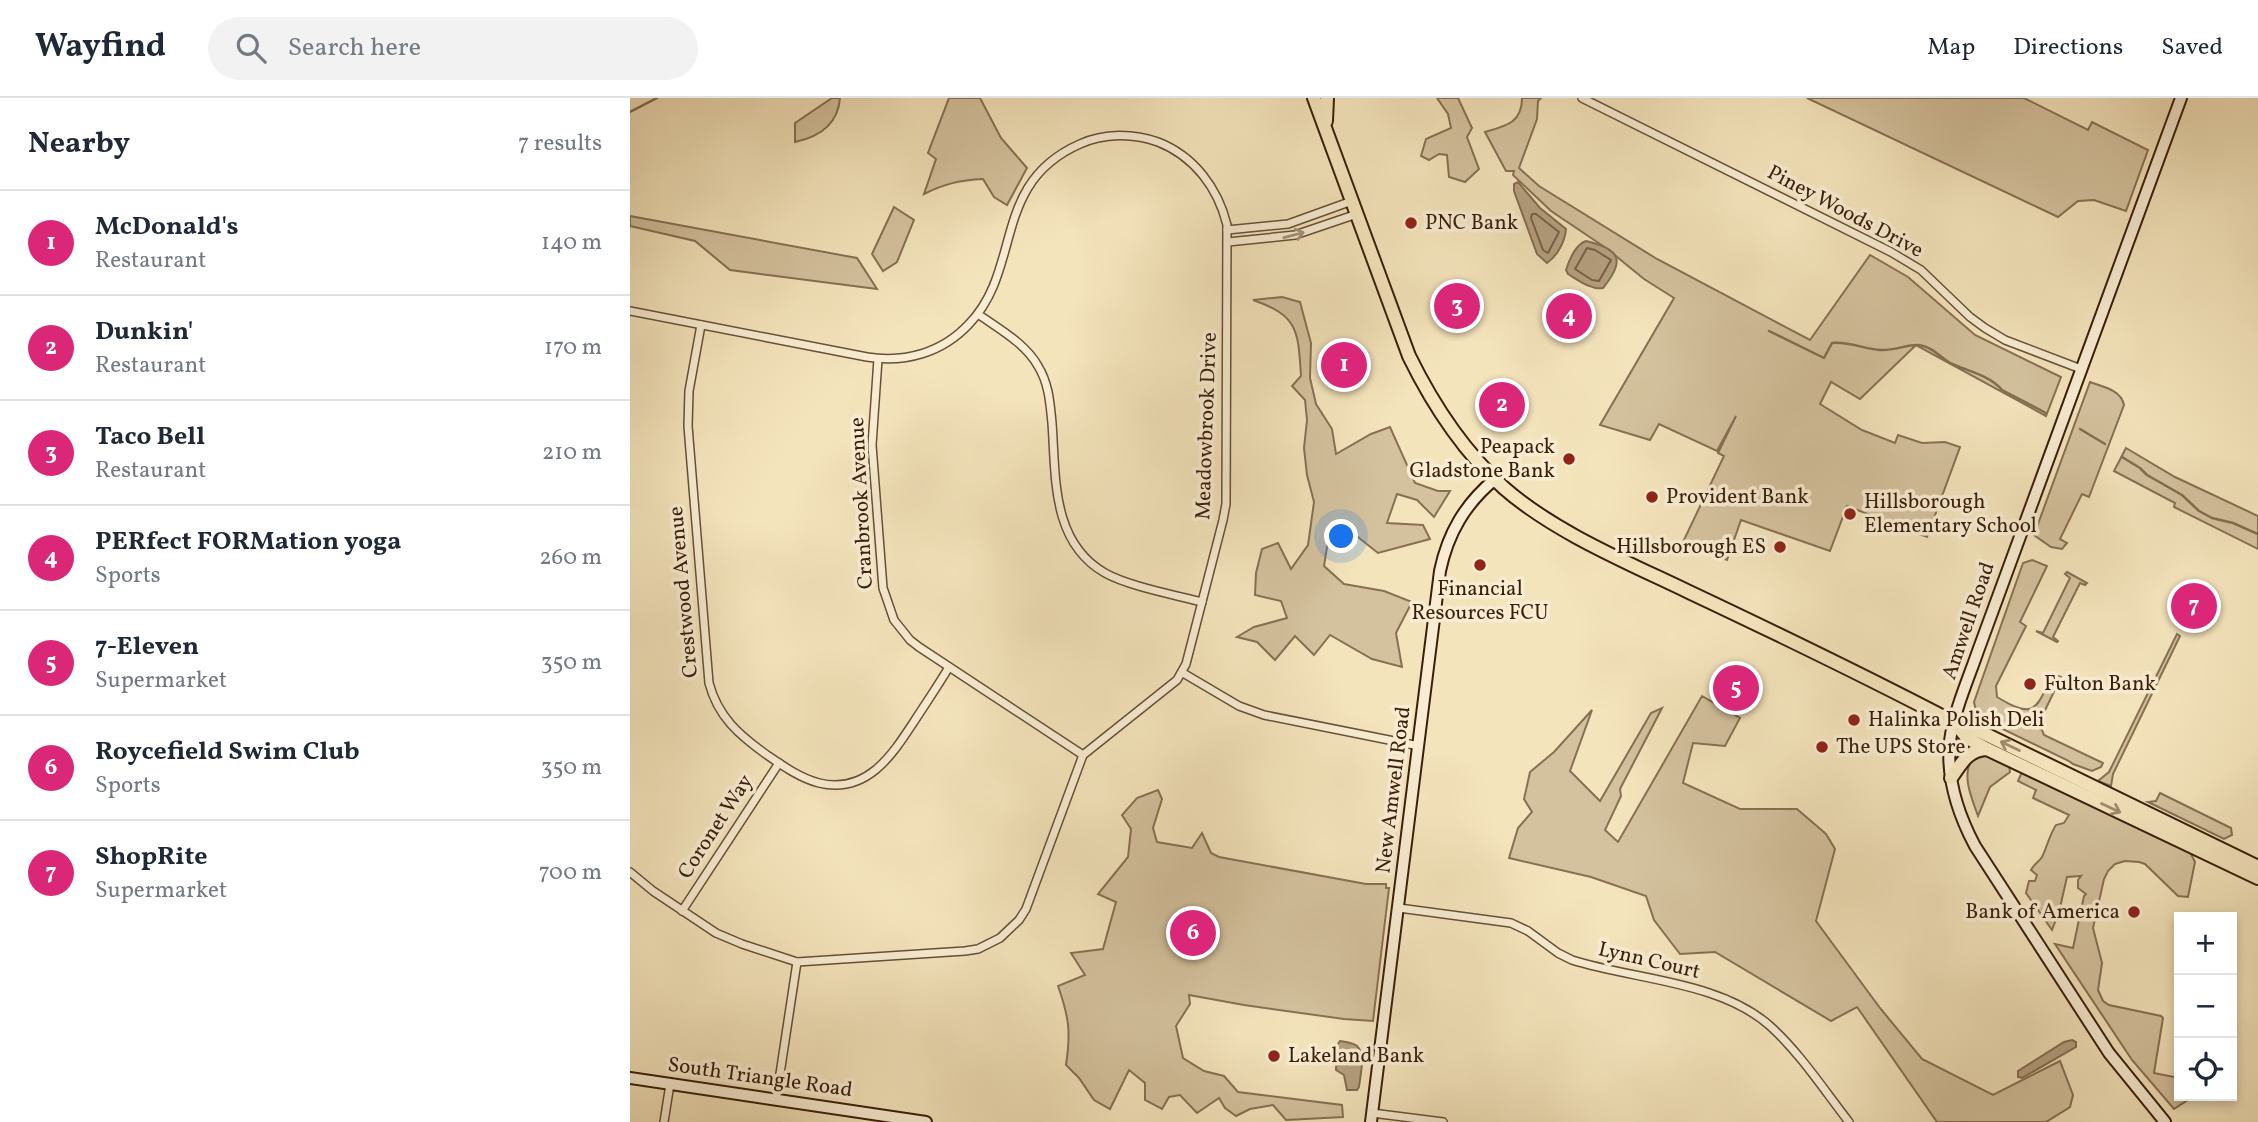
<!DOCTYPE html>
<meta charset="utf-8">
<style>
:root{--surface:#fff;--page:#f2f2f3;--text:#1f2937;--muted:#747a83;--line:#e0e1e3;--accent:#db2777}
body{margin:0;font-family:Vollkorn,serif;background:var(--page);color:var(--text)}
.controls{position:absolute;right:21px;bottom:21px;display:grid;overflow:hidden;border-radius:0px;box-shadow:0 4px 10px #0003}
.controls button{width:63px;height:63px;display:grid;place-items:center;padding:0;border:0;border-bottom:2px solid var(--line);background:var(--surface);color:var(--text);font:35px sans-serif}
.you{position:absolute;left:712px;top:439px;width:24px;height:24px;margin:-18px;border:5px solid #fff;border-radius:50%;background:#1a73e8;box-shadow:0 0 0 10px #1a73e833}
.badge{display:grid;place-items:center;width:46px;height:46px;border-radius:50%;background:var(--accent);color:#fff;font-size:23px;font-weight:700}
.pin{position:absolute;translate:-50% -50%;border:4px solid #fff;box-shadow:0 2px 7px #0006}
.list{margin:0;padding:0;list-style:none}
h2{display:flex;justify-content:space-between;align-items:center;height:91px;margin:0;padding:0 28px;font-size:30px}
h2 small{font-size:23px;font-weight:400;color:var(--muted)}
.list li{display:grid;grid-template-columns:46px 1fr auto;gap:21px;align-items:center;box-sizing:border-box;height:105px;padding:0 28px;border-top:2px solid var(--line)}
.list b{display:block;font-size:26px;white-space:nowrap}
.list p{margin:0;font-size:23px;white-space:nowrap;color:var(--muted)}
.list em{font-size:23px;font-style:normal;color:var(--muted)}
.icon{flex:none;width:38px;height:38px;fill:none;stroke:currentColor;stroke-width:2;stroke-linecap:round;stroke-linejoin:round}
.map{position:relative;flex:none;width:1628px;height:1024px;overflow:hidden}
header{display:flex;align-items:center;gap:42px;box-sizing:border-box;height:98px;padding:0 35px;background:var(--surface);border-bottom:2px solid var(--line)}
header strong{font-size:33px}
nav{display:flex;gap:38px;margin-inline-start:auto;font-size:24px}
.search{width:490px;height:63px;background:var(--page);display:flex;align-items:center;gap:18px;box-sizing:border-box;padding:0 24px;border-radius:38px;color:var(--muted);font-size:26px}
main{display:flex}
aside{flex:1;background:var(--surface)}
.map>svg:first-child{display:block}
.green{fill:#d4c29e;stroke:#877054;stroke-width:2}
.water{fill:#b5a180;stroke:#846d51;stroke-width:2}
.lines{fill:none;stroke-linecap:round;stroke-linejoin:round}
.shore{stroke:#786046;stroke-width:2}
.stream{stroke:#846d51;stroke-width:2.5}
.street-casing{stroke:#685037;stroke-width:10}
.secondary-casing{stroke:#3a1e0b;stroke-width:14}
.primary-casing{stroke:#3a1e0b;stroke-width:16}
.street{stroke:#f8edd3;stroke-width:7}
.secondary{stroke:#f8edd3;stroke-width:10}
.primary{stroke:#f4e4bc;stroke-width:12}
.oneway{stroke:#a29079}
.oneway2{stroke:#a08b6c}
.poi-dot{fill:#8f2418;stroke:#f8edd3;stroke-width:2.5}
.labels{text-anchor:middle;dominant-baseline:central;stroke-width:7;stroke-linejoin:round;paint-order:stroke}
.street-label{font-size:21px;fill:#3a1e0b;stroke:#f8edd3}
.poi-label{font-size:21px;fill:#3a1e0b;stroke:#f8edd3;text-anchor:start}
</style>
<header>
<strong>Wayfind</strong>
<div class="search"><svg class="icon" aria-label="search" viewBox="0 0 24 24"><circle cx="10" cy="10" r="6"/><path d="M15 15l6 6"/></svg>Search here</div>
<nav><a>Map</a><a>Directions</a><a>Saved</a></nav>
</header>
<main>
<aside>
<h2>Nearby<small>7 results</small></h2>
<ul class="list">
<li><span class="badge">1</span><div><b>McDonald's</b><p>Restaurant</p></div><em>140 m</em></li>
<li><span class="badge">2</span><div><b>Dunkin'</b><p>Restaurant</p></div><em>170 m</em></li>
<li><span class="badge">3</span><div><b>Taco Bell</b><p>Restaurant</p></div><em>210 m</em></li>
<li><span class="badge">4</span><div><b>PERfect FORMation yoga</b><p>Sports</p></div><em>260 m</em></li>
<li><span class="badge">5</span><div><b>7-Eleven</b><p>Supermarket</p></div><em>350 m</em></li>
<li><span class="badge">6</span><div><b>Roycefield Swim Club</b><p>Sports</p></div><em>350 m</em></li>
<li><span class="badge">7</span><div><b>ShopRite</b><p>Supermarket</p></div><em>700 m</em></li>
</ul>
</aside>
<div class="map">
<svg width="1628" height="1024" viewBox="0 0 1628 1024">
<rect width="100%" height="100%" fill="#f4e4bc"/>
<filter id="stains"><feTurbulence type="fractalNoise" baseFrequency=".00286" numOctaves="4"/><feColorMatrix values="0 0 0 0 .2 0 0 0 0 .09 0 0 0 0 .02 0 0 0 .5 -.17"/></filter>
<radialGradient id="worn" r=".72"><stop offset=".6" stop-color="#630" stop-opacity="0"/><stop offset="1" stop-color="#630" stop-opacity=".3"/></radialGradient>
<!-- green -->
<g class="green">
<path d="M 202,0 L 210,0 C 208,26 189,39 165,44 L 165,25 Z"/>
<path d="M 319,0 L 350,0 L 371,40 L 397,70 L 377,107 L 364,99 L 353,81 C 330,82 314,86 294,96 L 306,61 L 298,55 Z"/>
<path d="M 807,0 L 828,0 L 842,30 L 837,39 L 849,71 L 835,84 L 819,79 L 817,57 L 809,56 L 799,62 L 791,58 L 796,41 L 821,30 L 818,16 Z"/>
<path d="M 892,0 L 911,0 L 908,3 L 907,21 L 889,70 L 909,88 L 1027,161 L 1180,242 L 1240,157 L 1278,179 L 1345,237 L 1431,279 L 1416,318 L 1286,247 L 1230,301 L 1201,284 L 1190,306 L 1232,332 L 1265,345 L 1268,337 L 1292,345 L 1315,344 L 1330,349 L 1297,439 L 1217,408 L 1200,453 L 1111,422 L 1097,462 L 1053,444 L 1094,358 L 1088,355 L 1106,318 L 1087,353 L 1029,326 L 1020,342 L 970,327 L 1044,200 L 1014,181 L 976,150 L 921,113 L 883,77 L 884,73 L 876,73 L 855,34 C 876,28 892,25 892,0 Z"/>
<path d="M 1177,0 L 1394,0 L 1458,32 L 1462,24 L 1518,52 L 1496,113 L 1464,102 L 1448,103 L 1428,119 Z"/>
<path d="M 264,109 L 284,122 L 267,164 L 253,173 L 242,156 Z"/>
<path d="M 0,118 L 227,160 L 247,191 L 100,172 L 65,143 L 0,128 Z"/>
<path d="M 652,199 L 670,204 L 681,245 L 680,280 L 686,306 L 702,331 L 706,356 L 741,336 L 760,329 L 785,385 L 808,393 L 820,393 L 804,419 L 787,402 L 767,396 L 757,425 L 793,427 L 800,441 L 748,455 L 719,432 L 699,436 L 694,468 L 714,486 L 754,493 L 782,504 L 766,535 L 772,569 L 742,561 L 700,537 L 684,557 L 665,538 L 645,562 L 627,544 L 607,539 L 624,529 L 657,520 L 651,503 L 625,497 L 626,475 L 632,451 L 648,445 L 661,471 L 678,447 L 684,404 L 677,377 L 674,350 L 677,322 L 675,302 L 662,288 L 671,278 C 668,233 669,218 623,202 Z"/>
<path d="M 1460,284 C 1474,289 1491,292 1494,307 L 1459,399 L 1452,396 L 1430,441 L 1437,445 L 1432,451 L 1421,449 L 1404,437 Z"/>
<path d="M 1496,350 L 1545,379 L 1628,418 L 1628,451 L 1544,409 L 1545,405 L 1484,373 Z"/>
<path d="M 1402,462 L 1417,468 L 1390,524 L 1396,528 L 1366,588 L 1367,599 C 1406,623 1406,610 1423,576 L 1431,579 L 1407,629 L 1412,632 L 1414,637 L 1473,665 L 1471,669 L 1462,673 L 1443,666 L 1439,663 L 1356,623 L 1346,613 L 1344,604 L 1393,465 Z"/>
<path d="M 1437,474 L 1457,485 L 1455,487 L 1450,485 L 1423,539 L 1428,543 L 1427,544 L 1406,533 L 1413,535 L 1440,480 L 1435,476 Z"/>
<path d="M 1547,536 L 1550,538 L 1483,676 L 1481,688 L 1468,683 L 1479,674 Z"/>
<path d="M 1072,598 L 1110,620 L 1095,648 L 1063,645 L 1053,685 L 1110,711 L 1167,711 L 1196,736 L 1205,751 L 1186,823 L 1250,910 L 1292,961 L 1363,997 L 1430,963 L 1443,997 L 1440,1009 L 1416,1024 L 1307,1024 L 1227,909 L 1201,923 L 1085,854 L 1050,856 L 1024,822 L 1016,798 L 961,779 L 879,760 L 888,730 L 902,714 L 894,701 L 900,674 L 924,654 L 962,612 L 940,673 L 970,703 L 1021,615 L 1032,610 L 990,691 L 991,698 L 975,732 L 988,744 Z"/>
<path d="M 1356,656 L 1379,667 L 1380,674 L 1360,689 L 1348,718 C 1342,701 1332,679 1341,663 Z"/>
<path d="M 1395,675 L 1560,754 L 1565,764 L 1558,799 L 1548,798 L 1515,766 L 1509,764 L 1495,763 L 1485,766 L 1478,773 L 1474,781 L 1463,830 L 1472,865 L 1468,892 L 1473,903 L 1479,907 L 1531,918 L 1533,920 L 1524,975 L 1549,980 L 1549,998 L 1564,998 L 1544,1011 L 1502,962 L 1425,846 L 1443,850 L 1454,798 L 1456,796 L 1448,790 L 1448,782 L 1451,778 L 1437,779 L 1429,814 L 1422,832 L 1396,795 L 1399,783 L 1405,783 L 1407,777 L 1401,772 C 1404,766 1409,764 1412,759 C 1417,749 1419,738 1426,727 L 1434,725 L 1439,717 L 1403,700 L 1406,692 L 1388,683 L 1391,676 Z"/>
<path d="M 528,692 L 532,701 L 523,730 L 527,744 L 562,750 L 572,735 L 581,755 L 589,759 L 736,786 L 756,786 L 756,790 L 759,790 L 743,923 L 714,921 L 614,907 L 559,897 L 560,906 L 546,928 L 553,960 L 574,973 L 594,978 L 608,994 L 712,1007 L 713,1019 L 656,1022 L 643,1007 L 620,1011 L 606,1018 L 595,1010 L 589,1000 L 567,1015 L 550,997 L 539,999 L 532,1011 L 515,1002 L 515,985 L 499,972 L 480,1011 L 464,1002 L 449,980 L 436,967 C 441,934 439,919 428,888 L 455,877 L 441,855 L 473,851 L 486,804 L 468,796 L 498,759 L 501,731 L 492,717 L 507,700 Z"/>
<path d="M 1530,695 L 1601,730 L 1602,737 L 1594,741 L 1518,704 L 1526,703 Z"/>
</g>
<!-- water -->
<g class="water">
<path d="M 888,84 L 910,110 L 936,131 C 935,144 927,158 917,165 L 907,156 L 884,93 L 884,86 Z"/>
<path d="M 956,143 C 990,151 996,162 973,190 C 961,192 948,182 938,176 L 936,172 C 939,162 946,146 956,143 Z"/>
<path d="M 551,821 L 579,825 L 576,847 L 556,844 L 554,852 L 546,850 Z"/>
<path d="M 1442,942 L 1446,944 L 1446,949 L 1392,980 L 1388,979 L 1388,973 L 1434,944 Z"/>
<path d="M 710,943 C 715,944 724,945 727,948 C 736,956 730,979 729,989 L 727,992 L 717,992 L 714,977 L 706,972 L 707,947 Z"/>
</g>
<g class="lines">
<!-- shore -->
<g class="shore">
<path d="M 902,116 L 906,116 L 929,134 L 918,155 L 913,152 L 901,120 Z"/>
<path d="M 957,150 L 965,152 L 981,162 L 969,183 L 962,182 L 945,171 Z"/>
</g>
<!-- stream -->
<g class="stream">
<path d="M 0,14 L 27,0"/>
<path d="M 1139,233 L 1194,260 L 1202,245 C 1218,243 1234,251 1250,252 C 1263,253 1276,247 1287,247 C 1300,247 1310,259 1320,265 C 1337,273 1360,277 1372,292 L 1416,315"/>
<path d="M 1450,331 L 1475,346"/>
<path d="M 1492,359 L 1510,370 L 1517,377 L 1552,397 L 1569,413 L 1582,420 L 1603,425 L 1628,436"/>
</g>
<!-- street casing -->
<g class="street-casing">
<g id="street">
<path d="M 952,0 L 1261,154 L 1291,172 L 1340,219 L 1355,230 L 1375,242 L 1451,271"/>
<path d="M 597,132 L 658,126 L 722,103"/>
<path d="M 598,144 L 665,137 L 727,116"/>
<path d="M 0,213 L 237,259 C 275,265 312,255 339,226 C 393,170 361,85 450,46 C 474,35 503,35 528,44 C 564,58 588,90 597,127 L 596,406 L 593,422 L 556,566 L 547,582 L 453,657 L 396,811 L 389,822 L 370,840 L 348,851 L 335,853 L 167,864 L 112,846 L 86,835 L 23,793 L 0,774"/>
<path d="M 348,216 C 369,231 395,245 408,268 C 419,286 420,305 422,325 C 426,379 421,444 475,475 C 498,488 545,497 572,504"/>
<path d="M 71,227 L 59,293 L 58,328 L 79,585 C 88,619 109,637 137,657 C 153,668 170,680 189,685 C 239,697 264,654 287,619 C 298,602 309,586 319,569"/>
<path d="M 248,261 L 242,347 L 253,490 L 264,522 L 280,542 L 289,549 L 453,657"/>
<path d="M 553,575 L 609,608 L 634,617 L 789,648"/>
<path d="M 769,810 L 881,825 L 898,833 L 928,855 L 942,862 C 1005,882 1090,883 1140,928 C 1170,955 1194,992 1219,1024"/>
<path d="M 52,813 L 149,665"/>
<path d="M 146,1002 L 167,864"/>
<path d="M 742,1015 L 813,1024"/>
<path d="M 34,1024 L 40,986"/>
</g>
</g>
<!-- secondary casing -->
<g class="secondary-casing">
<g id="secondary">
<path d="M 0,980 L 296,1024"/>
<path d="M 741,1024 L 810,473 C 818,435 835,406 865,381"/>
<path d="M 1535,1024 L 1479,955 L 1345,748 C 1328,716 1316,680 1320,643 C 1324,613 1338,582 1348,553 L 1551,0"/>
</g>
</g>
<!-- primary casing -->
<g class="primary-casing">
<g id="primary">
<path d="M 684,0 L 779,258 C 803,307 833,353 874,390 C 924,434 999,465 1059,494 C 1148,536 1237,579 1325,625 L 1351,634 L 1628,769"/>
<path d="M 696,23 L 697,0"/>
<path d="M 1325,625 L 1337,640 L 1357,651 L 1628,780"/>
<path d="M 1321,680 C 1332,665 1337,652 1357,651"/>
</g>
</g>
<!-- street -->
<use href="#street" class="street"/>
<!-- secondary -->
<use href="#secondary" class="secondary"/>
<!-- primary -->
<use href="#primary" class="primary"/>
</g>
<!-- one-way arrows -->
<defs><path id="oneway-shaft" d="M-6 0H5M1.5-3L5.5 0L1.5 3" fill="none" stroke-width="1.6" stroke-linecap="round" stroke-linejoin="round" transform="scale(1.75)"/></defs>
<use class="oneway" href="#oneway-shaft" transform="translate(664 137) rotate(-15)"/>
<g class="oneway2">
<use href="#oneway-shaft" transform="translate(1380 648) rotate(-154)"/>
<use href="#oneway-shaft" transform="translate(1481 710) rotate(25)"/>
</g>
<!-- markers -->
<g class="poi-dot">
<circle cx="781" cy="125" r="7"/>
<circle cx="939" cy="361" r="7"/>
<circle cx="1022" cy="399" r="7"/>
<circle cx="1220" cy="416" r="7"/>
<circle cx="1150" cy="449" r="7"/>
<circle cx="850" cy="467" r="7"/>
<circle cx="1400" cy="586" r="7"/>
<circle cx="1224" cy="622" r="7"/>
<circle cx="1192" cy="649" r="7"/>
<circle cx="1504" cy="814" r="7"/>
<circle cx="644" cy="958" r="7"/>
</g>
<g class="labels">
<!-- street labels -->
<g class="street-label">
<text transform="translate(1215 114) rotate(28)">Piney Woods Drive</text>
<text transform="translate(577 328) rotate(-88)">Meadowbrook Drive</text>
<text transform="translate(232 405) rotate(-93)">Cranbrook Avenue</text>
<text transform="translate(54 494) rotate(-95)">Crestwood Avenue</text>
<text transform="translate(1339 523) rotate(-71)">Amwell Road</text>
<text transform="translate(764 692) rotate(-83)">New Amwell Road</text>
<text transform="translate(86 729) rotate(-57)">Coronet Way</text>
<text transform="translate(1019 863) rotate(13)">Lynn Court</text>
<text transform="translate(130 980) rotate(8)">South Triangle Road</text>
</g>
<!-- poi labels -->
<g class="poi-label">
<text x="795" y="125">PNC Bank</text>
<text x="925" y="349" text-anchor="end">Peapack<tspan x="925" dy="24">Gladstone Bank</tspan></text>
<text x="1036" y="399">Provident Bank</text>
<text x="1234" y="404">Hillsborough<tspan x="1234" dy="24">Elementary School</tspan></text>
<text x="1136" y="449" text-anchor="end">Hillsborough ES</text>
<text x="850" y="491" text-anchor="middle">Financial<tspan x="850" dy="24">Resources FCU</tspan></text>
<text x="1414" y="586">Fulton Bank</text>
<text x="1238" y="622">Halinka Polish Deli</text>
<text x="1206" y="649">The UPS Store</text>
<text x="1490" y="814" text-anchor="end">Bank of America</text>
<text x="658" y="958">Lakeland Bank</text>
</g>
</g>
<rect width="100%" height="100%" filter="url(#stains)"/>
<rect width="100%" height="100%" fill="url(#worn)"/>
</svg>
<div class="controls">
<button>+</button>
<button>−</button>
<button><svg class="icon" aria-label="locate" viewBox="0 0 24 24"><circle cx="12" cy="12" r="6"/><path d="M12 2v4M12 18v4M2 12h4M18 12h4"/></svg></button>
</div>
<div class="you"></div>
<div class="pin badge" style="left:714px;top:267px">1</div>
<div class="pin badge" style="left:872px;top:307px">2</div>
<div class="pin badge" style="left:827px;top:208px">3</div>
<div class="pin badge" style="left:939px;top:218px">4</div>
<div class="pin badge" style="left:1106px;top:590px">5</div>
<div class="pin badge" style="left:563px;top:835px">6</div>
<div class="pin badge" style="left:1564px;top:508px">7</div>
</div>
</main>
